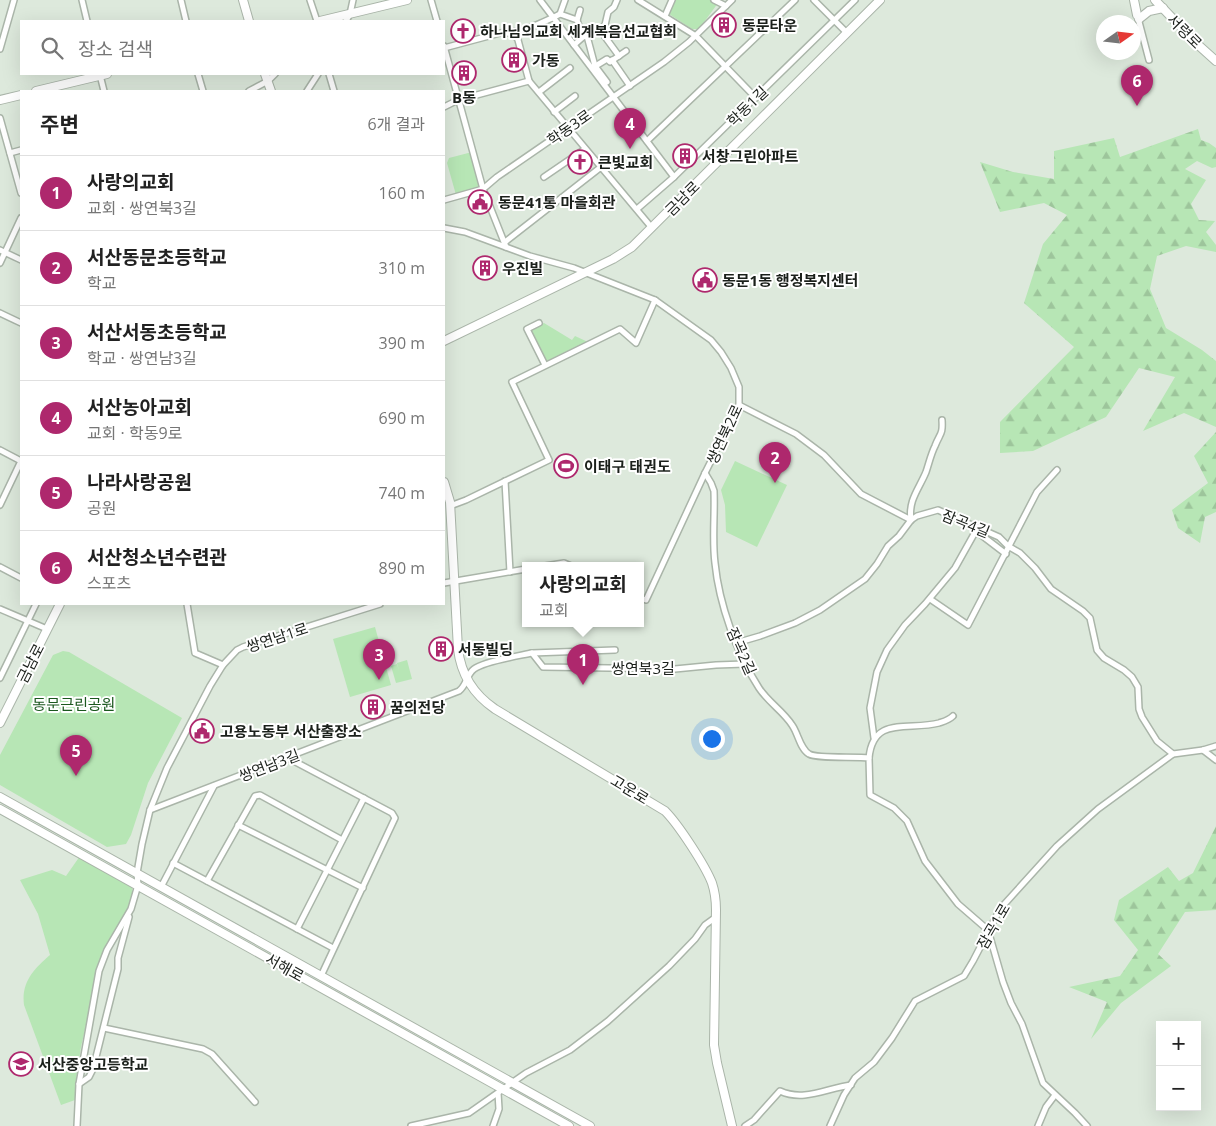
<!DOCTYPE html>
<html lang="ko">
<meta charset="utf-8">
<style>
:root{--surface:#fff;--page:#f2f2f2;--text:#222;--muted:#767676;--line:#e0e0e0;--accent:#ae286d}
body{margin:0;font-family:"Open Sans","Noto Sans KR",sans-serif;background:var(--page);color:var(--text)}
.controls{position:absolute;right:15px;bottom:15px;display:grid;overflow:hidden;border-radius:0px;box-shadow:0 5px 20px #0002}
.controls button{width:45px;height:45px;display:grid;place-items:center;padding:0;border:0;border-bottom:1px solid var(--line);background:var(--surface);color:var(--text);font:25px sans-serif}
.compass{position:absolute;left:1096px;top:15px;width:45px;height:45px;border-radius:50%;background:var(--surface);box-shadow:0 5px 20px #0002;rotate:76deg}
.you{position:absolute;left:711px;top:738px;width:18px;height:18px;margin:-12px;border:4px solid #fff;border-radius:50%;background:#1a73e8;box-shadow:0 0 0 8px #1a73e833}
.badge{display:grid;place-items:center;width:32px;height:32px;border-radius:50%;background:var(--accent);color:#fff;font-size:16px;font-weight:700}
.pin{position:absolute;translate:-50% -41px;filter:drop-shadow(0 1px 2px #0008)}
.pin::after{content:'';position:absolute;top:26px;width:18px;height:15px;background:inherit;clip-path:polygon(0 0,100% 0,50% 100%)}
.popup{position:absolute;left:522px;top:562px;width:122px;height:65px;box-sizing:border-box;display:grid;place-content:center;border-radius:0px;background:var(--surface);filter:drop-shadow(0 1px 4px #0005);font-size:16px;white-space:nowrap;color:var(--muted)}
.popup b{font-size:19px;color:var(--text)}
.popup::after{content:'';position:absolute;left:50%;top:100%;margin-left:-10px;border:10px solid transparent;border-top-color:var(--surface)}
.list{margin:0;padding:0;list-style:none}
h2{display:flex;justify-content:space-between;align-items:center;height:65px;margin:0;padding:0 20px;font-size:21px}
h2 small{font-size:16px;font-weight:400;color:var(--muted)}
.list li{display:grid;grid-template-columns:32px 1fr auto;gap:15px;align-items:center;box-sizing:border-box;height:75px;padding:0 20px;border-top:1px solid var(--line)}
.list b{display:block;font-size:19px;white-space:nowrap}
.list p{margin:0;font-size:16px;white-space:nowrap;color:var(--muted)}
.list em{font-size:16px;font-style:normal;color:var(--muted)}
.icon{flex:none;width:28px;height:28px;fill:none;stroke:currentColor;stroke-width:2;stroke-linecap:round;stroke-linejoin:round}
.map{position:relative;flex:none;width:1216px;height:1126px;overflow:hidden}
.search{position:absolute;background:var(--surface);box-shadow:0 5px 20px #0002;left:20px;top:20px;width:425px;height:55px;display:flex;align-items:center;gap:12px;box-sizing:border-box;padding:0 18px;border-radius:0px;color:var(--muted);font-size:19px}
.panel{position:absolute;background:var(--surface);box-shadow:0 5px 20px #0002;left:20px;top:90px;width:425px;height:515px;border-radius:0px}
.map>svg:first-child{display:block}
.green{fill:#b7e6b5}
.forest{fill:url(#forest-firs)}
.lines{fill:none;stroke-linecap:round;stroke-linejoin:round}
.street-casing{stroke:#aab5a9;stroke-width:8}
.secondary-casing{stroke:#aab5a9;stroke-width:10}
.street{stroke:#fff;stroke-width:5}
.secondary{stroke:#fff;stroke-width:8}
.labels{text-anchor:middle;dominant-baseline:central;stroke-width:4;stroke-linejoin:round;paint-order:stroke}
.poi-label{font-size:15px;font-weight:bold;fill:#1b201b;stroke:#fff;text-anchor:start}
.street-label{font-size:15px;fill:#1b201b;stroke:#fff}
.park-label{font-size:15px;fill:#1b581e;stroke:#fff}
</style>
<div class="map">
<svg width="1216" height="1126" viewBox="0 0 1216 1126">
<defs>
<pattern id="forest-firs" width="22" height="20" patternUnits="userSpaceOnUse" patternTransform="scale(1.25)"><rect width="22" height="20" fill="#b7e6b5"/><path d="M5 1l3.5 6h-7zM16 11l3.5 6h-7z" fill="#9dc59b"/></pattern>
</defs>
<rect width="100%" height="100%" fill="#dde9dc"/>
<!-- green -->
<g class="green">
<path d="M 676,0 L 711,0 L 718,3 L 699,29 L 692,29 L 669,14 Z"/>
<path d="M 472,152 L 482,187 L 456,195 L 447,163 L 449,158 Z"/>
<path d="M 544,323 L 572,340 L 575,336 L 588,342 L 549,361 L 545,360 L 531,332 L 533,328 Z"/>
<path d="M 735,461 L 787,485 L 757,547 L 726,532 L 725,505 L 721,490 Z"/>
<path d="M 375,627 L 391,685 L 350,697 L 333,639 Z"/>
<path d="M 63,651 L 69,652 L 182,718 L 148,783 L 131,835 L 126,844 L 107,847 L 0,785 L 0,755 L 53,655 Z"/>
<path d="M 407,660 L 412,679 L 396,683 L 391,666 L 397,664 L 399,671 L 397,663 Z"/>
<path d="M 80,856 L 132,887 L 133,896 L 131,904 L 99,967 L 81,1047 L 76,1079 L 75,1100 L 61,1105 L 24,1005 C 21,982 34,969 50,955 L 38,914 L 20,880 L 52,870 L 66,876 Z"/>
</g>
<!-- forest -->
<g class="forest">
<path d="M 1198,129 L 1201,140 L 1209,143 L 1216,148 L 1216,167 L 1212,168 L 1197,161 L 1185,169 L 1206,180 L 1191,204 L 1199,220 L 1215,221 L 1206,232 L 1216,245 L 1216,252 L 1186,246 L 1157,256 L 1150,289 L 1166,328 L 1202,350 L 1216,361 L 1216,427 L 1184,413 L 1143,431 L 1175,377 L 1139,368 L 1106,417 L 1033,451 L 1000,453 L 1000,422 L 1074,347 L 1024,303 L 1043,244 L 1067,215 L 1044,203 L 1000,212 L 980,162 L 1013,172 L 1054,179 L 1054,151 L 1114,138 L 1120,157 Z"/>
<path d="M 1216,432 L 1216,512 L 1205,517 L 1200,543 L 1178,528 L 1172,510 L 1208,483 L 1194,456 Z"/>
<path d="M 1216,826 L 1216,910 L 1185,912 L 1158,954 L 1171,966 L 1121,1003 L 1091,1039 L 1107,1002 L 1069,987 L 1120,976 L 1138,950 L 1114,920 L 1119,900 L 1168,867 L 1179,881 L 1193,873 Z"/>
</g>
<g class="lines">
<!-- street casing -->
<g class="street-casing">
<g id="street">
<path d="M 82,0 L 87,21"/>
<path d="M 181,0 L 186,21"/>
<path d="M 310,0 L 317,21"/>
<path d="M 431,0 L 437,21"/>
<path d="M 540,0 L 674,177"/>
<path d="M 638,0 L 696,36 L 756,98"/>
<path d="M 714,0 L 726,6"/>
<path d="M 814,0 L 847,33"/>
<path d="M 580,10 L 577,20 L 583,37"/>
<path d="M 560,14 L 565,0"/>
<path d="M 665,16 L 672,0"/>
<path d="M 1138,18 L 1149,60"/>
<path d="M 346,21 L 350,14 L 353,0"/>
<path d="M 600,30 L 619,56"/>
<path d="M 511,32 C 515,31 522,31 527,29 C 538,24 549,20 560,14 L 577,20"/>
<path d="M 587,36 L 595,66 L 607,82 L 604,84"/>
<path d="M 574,45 L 583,37 L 601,29 L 605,25 L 608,12 L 614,7 L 617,0"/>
<path d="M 444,46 L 483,189 L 506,247"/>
<path d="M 444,48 L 504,32 L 515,35 L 518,40 L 529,81 L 652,228"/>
<path d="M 0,49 L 14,0"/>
<path d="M 612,60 L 630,86"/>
<path d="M 594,67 L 607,59 L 610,62 L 626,51"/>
<path d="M 198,74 L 203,91"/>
<path d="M 329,74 L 334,91"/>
<path d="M 100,75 L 104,91"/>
<path d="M 249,91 L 268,81 L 275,74"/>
<path d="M 307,91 L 318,74"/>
<path d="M 539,92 L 570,68"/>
<path d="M 444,107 L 458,100 L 529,81"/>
<path d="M 554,112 L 575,96"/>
<path d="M 0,118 L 21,193"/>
<path d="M 647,141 L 795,0"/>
<path d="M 10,153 L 21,150"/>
<path d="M 544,177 L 585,149"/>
<path d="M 444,200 L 483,189 L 497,177 L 664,62 L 689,42 L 732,0"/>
<path d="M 637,209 L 674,177 L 855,0"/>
<path d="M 444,228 L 465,232 L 530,256 L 574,268 L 655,300 L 711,340 L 721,352 L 731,368 L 739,387 L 739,405 L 705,473 L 646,600 L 640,598"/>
<path d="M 505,242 L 601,167"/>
<path d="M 0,250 L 21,260"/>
<path d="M 0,263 L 21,218"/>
<path d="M 0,313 L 21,323"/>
<path d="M 539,323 L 527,329 L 545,365"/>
<path d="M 739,405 L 796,434 L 824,455 L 861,494 L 911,520"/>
<path d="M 0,450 L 21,461 L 0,505"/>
<path d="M 705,473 L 711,483 L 714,491 C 715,515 712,540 715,563 C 719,604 737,654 759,688 C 768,702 783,711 792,725 C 798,733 800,749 809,754 C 817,759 857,756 869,758 L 870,795 L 894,808 L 907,821 L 925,861 L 958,904 L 988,930 L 1003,982 L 1011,1003 L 1022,1024 L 1043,1083 L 1075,1113 L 1087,1126"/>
<path d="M 505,481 L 510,572"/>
<path d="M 450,506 L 466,500 L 549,460 L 512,382 L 620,329 L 636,343 L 655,300"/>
<path d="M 911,520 C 908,500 919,489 926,472 C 929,463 931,454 935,446 C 940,433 943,435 942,420"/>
<path d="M 976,531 L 1006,554"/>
<path d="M 545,566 L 564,563 L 571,566"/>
<path d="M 0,567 L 21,578"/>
<path d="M 444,583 L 526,569"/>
<path d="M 930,599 L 968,625 L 1037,492 L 1057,470"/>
<path d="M 187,604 L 195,653 L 223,665"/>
<path d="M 0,609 L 47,629"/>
<path d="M 736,643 L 760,636 L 795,623 L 820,610 L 865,579 L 877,564 L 888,546 L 899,536 L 911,520 L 917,516 L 938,510 L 999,537 L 1008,546 L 1020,553 L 1035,568 L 1051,589 L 1083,611 L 1090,618 L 1097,650 L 1104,658 L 1124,670 L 1132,677 L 1138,687 L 1139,709 L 1142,717 L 1157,741 L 1173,754"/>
<path d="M 532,653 L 615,650"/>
<path d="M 0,678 L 36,604"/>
<path d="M 874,738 L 870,708 L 877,672 L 887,650 L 905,625 L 925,604 L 955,568 L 978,527"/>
<path d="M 1203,750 L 1216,760"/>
<path d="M 288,758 L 392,813 L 395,818 L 321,976"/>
<path d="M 869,758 C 873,715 909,731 939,723 C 945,721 949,720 953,716"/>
<path d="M 150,810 L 459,691 C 467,685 466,675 474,669 C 485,661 518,656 532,653 L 543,667 L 675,669 L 716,665 L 745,664"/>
<path d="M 238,825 L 363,888"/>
<path d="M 173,863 L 333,948"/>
<path d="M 207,881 L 255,796 L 260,795 L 342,840"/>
<path d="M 161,887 L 214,786"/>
<path d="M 297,929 L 364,798"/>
<path d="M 104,1028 L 203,1049 L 212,1054 L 255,1102"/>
<path d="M 79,1084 L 89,1077 L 93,1069 L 118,969 L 118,958 L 129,917"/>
<path d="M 77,1126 L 79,1084 L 99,971 L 107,950 L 131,909 L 138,885 L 137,873 L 142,844 L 150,810 L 167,768 L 210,686 L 223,665 L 237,650 L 243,647 L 380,604"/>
<path d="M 411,1126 L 469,1113 L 526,1073 L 570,1050 L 608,1021 L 669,966 L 695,939 L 705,925 L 716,917"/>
<path d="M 493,1126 L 499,1109 L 498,1093"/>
<path d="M 745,1126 L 754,1120 L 780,1091 C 804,1102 827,1088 851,1085"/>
<path d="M 830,1126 L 844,1095 L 855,1078 L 874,1062 L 892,1038 L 915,1001 L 964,976 L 973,961 L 1000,909 L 1057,846 L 1098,809 L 1173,754 L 1203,750 L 1216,746"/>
<path d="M 1038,1126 L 1046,1107 L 1055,1095"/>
</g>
</g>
<!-- secondary casing -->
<g class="secondary-casing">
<g id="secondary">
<path d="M 243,0 L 249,21"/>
<path d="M 1134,0 L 1137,15"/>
<path d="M 1155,0 L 1196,43 L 1216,61"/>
<path d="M 1139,19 L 1149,11 L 1163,8"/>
<path d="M 320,21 L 407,0"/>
<path d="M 265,74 L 271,91"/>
<path d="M 36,91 L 107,74"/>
<path d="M 0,100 L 21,95"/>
<path d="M 444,341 L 613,259 L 632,247 L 880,0"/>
<path d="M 444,482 L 450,502 L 458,649 C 461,675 473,694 495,709 L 665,811 C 678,824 705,865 712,883 C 715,892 716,900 716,910 L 714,1045 L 717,1063 L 732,1126"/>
<path d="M 0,723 L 60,604"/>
<path d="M 0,797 L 590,1126"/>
<path d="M 0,809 L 569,1126"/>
</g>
</g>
<!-- street -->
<use href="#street" class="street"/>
<!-- secondary -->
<use href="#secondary" class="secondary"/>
</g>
<!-- icons -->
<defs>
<g id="building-ring" transform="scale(1.25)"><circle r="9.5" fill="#fff" stroke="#ae286d" stroke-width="1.5"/><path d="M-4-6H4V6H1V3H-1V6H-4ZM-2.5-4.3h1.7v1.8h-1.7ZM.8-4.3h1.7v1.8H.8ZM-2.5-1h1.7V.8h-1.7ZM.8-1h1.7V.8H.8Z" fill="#ae286d"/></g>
<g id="church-ring" transform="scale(1.25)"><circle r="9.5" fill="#fff" stroke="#ae286d" stroke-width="1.5"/><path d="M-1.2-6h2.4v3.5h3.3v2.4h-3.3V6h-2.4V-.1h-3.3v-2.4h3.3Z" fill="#ae286d"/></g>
<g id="civic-ring" transform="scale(1.25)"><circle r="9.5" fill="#fff" stroke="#ae286d" stroke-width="1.5"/><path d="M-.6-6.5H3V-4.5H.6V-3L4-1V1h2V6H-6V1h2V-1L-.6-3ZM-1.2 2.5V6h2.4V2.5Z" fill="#ae286d"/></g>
<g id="stadium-ring" transform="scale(1.25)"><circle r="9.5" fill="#fff" stroke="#ae286d" stroke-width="1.5"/><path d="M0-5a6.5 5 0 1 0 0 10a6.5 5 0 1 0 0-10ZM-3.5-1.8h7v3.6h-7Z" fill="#ae286d"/></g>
<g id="school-ring" transform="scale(1.25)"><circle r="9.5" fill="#fff" stroke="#ae286d" stroke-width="1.5"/><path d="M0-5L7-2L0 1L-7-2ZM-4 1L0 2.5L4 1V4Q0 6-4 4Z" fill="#ae286d"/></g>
</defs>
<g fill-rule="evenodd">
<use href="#building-ring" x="724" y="25"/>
<use href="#church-ring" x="463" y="31"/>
<use href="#building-ring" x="514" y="60"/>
<use href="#building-ring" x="464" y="73"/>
<use href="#building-ring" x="685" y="156"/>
<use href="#church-ring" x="580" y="162"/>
<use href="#civic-ring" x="480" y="202"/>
<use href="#building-ring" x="485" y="268"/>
<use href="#civic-ring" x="705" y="280"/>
<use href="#stadium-ring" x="566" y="466"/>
<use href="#building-ring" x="441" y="649"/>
<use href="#building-ring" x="373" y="707"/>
<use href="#civic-ring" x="202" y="731"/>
<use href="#school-ring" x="21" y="1064"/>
</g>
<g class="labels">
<!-- poi labels -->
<g class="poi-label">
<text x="742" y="25">동문타운</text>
<text x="480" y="31">하나님의교회 세계복음선교협회</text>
<text x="532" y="60">가동</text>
<text x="464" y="97" text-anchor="middle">B동</text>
<text x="702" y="156">서창그린아파트</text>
<text x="598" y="162">큰빛교회</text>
<text x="498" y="202">동문41통 마을회관</text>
<text x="502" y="268">우진빌</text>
<text x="722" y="280">동문1동 행정복지센터</text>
<text x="584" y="466">이태구 태권도</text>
<text x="458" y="649">서동빌딩</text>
<text x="390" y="707">꿈의전당</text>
<text x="220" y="731">고용노동부 서산출장소</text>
<text x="38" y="1064">서산중앙고등학교</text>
</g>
<!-- street labels -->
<g class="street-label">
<text transform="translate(1185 31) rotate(45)">서령로</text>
<text transform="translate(747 106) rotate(-44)">학동1길</text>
<text transform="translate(569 127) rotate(-35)">학동3로</text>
<text transform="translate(682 198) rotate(-45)">금남로</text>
<text transform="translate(724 434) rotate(-65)">쌍연북2로</text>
<text transform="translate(966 523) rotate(22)">잠곡4길</text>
<text transform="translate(277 637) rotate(-18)">쌍연남1로</text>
<text transform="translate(742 651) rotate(66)">잠곡2길</text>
<text transform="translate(30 663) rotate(-63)">금남로</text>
<text x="643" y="668">쌍연북3길</text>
<text transform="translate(269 765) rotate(-21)">쌍연남3길</text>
<text transform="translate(630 789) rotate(31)">고운로</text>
<text transform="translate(993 926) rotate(-60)">잠곡1로</text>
<text transform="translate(285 967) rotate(29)">서해로</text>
</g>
<!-- park labels -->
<g class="park-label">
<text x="74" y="704">동문근린공원</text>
</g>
</g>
</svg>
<div class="controls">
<button>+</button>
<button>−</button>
</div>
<svg class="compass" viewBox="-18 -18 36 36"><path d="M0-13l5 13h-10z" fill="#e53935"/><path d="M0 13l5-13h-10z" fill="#767676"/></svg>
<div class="you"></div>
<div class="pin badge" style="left:583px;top:685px">1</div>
<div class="popup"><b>사랑의교회</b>교회</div>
<div class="pin badge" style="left:775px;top:483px">2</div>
<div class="pin badge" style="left:379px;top:680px">3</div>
<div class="pin badge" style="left:630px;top:149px">4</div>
<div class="pin badge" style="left:76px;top:776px">5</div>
<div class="pin badge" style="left:1137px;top:106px">6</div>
<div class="search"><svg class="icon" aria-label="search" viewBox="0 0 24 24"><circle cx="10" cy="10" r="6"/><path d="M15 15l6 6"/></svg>장소 검색</div>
<section class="panel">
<h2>주변<small>6개 결과</small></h2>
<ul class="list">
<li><span class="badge">1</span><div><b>사랑의교회</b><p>교회 · 쌍연북3길</p></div><em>160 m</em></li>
<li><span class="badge">2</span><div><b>서산동문초등학교</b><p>학교</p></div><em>310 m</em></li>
<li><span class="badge">3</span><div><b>서산서동초등학교</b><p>학교 · 쌍연남3길</p></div><em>390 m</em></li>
<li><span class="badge">4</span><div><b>서산농아교회</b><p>교회 · 학동9로</p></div><em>690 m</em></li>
<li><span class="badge">5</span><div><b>나라사랑공원</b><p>공원</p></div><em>740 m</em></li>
<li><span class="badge">6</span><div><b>서산청소년수련관</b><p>스포츠</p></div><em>890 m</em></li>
</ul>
</section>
</div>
